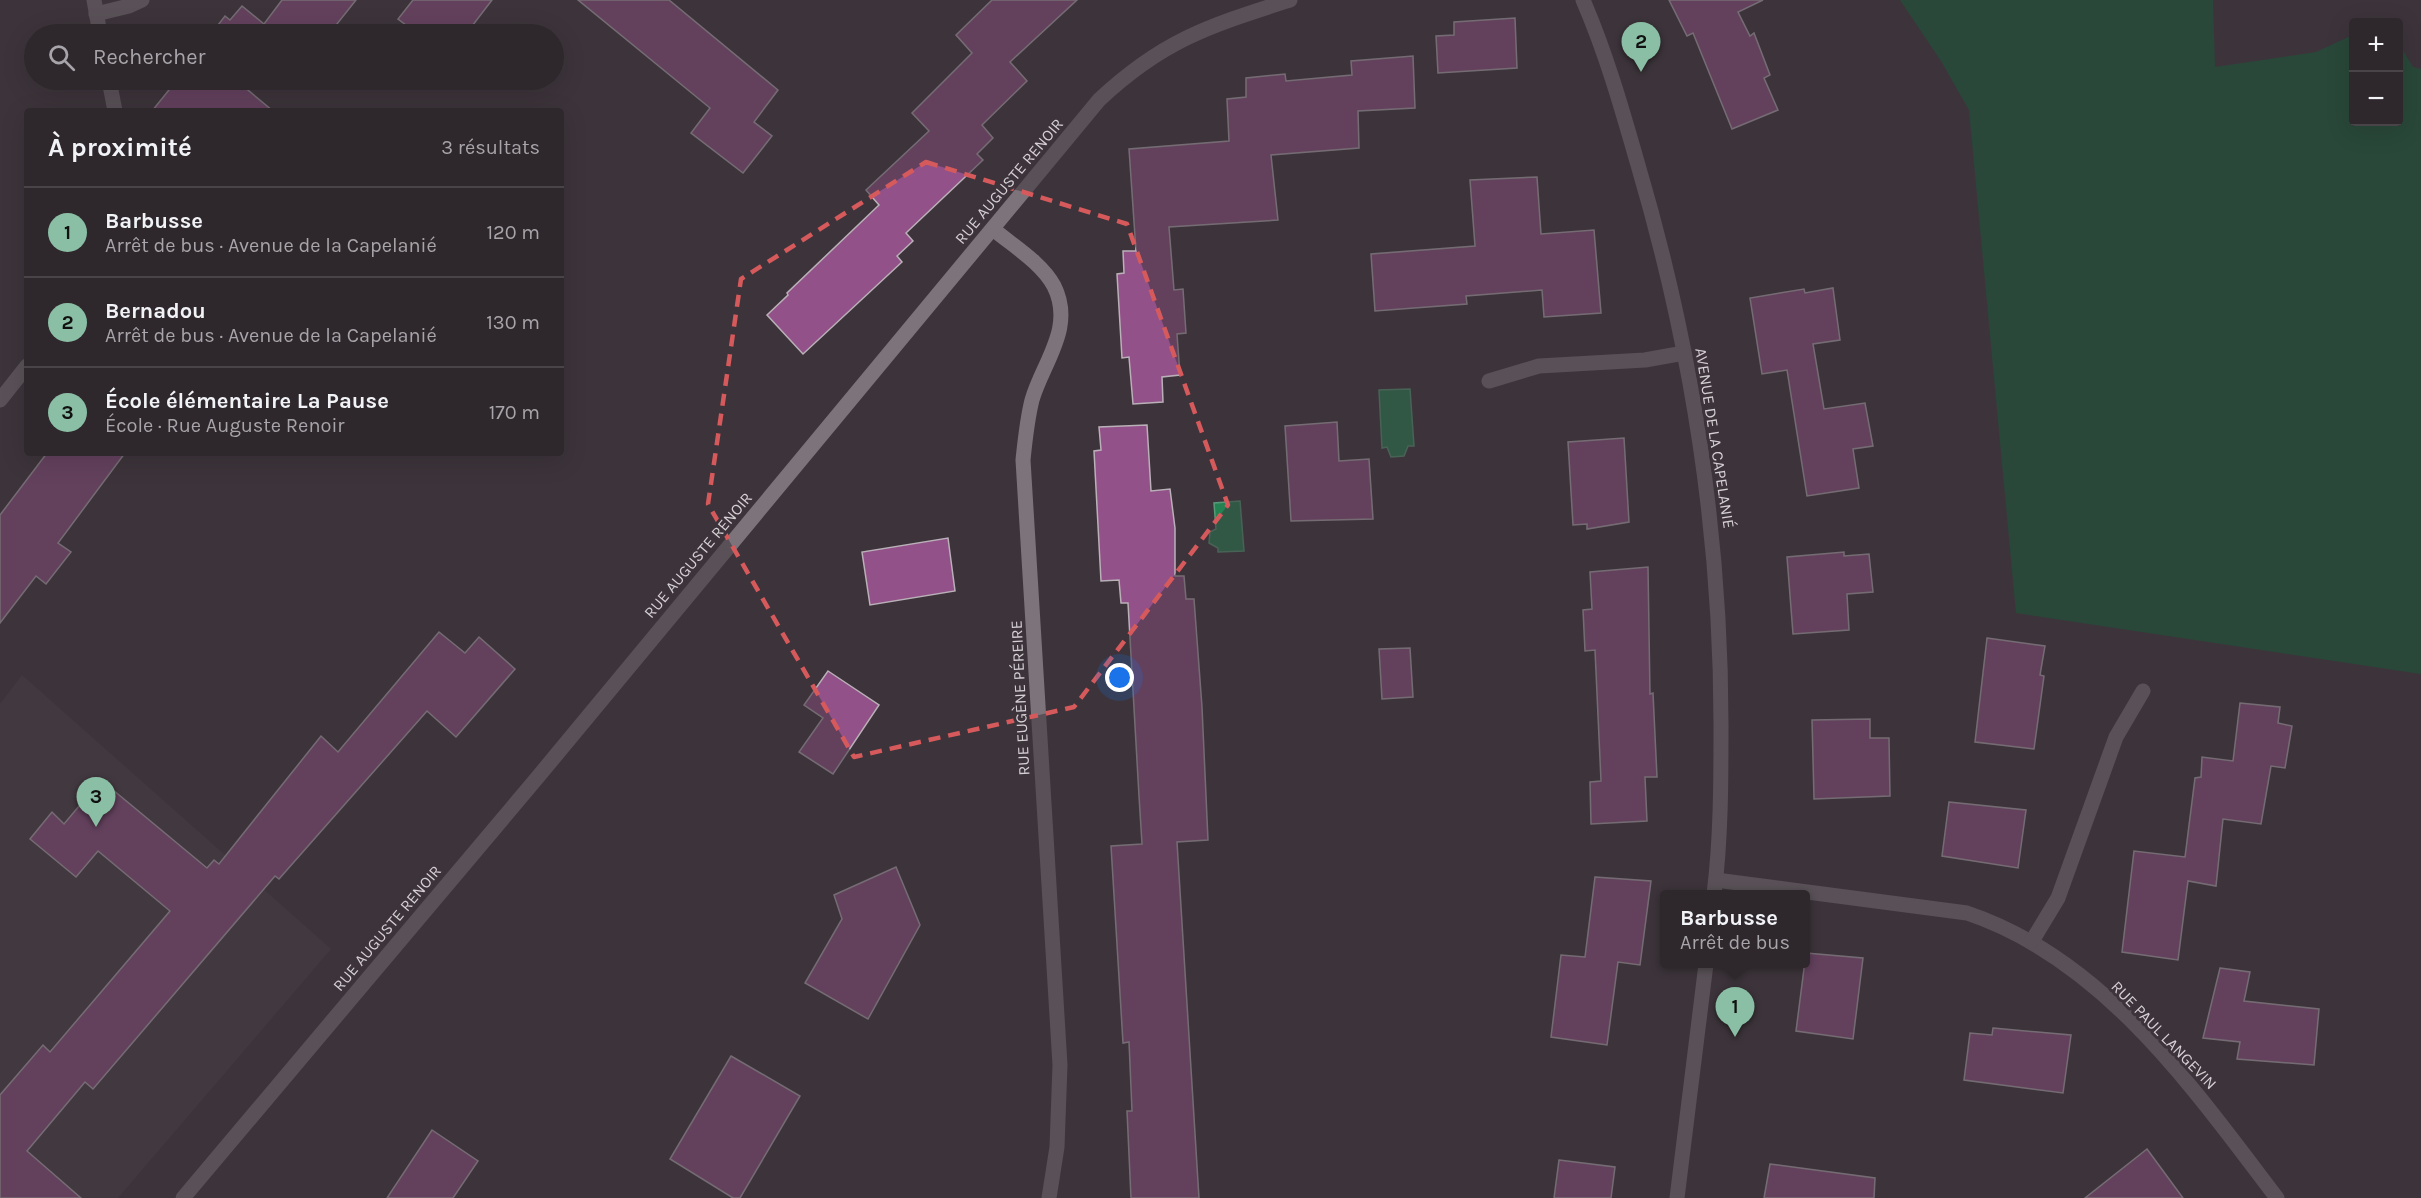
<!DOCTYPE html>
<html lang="fr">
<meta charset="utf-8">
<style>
:root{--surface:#2e272c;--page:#3a3338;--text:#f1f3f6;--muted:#a7a5a9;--line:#494448;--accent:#8abfa5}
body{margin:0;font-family:Karla,sans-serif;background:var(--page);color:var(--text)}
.controls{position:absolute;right:18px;top:18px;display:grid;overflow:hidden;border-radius:6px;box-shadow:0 6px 24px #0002}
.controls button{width:54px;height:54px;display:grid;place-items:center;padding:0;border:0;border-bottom:2px solid var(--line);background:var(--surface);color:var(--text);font:30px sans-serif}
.you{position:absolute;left:1120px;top:678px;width:21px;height:21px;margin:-15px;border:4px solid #fff;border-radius:50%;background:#1a73e8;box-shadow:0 0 0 9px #1a73e833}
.badge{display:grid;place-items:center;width:39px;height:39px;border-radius:50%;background:var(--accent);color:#111;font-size:20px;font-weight:700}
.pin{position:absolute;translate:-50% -50px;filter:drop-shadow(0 2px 3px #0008)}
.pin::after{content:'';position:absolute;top:32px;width:21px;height:18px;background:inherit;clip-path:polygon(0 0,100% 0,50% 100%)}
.popup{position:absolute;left:1660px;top:890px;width:150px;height:78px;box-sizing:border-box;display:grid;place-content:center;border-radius:6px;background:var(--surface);filter:drop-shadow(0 2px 4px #0005);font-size:20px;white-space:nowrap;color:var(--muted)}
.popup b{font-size:22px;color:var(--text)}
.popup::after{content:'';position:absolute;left:50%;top:100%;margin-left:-12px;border:12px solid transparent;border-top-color:var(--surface)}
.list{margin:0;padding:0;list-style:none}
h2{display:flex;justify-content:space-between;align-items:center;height:78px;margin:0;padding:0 24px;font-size:26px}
h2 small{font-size:20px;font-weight:400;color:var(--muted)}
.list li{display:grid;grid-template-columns:39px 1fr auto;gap:18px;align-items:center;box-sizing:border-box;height:90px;padding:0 24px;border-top:2px solid var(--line)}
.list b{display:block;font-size:22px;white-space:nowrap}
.list p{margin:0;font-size:20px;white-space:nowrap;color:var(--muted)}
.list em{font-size:20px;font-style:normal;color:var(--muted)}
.icon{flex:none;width:33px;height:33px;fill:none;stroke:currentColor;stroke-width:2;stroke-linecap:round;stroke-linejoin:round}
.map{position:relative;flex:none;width:2421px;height:1198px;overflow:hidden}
.search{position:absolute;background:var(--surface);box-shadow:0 6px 24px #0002;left:24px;top:24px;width:540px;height:66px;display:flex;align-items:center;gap:15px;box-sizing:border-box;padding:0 21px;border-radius:33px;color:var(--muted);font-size:22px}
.panel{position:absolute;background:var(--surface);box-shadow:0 6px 24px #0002;left:24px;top:108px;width:540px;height:348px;border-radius:6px}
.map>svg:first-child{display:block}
.built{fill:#4b3c48}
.green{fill:#125f39}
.water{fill:#248152;stroke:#599979;stroke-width:1.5}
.building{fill:#925188;stroke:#bab0b8;stroke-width:1.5}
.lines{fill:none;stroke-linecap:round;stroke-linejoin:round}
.minor{stroke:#7d737b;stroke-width:15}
.marked{fill:none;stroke:#d65a5c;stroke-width:4.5;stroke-dasharray:12 8;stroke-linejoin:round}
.labels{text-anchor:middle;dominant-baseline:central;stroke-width:6;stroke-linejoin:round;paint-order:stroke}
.street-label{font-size:16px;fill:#d6d0d5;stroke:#3d343b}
</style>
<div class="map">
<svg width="2421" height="1198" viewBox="0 0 2421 1198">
<rect width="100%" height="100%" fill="#3d343b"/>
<!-- built -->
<path class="built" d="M 22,675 L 331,949 L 118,1198 L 0,1198 L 0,704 Z"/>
<!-- green -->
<path class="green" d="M 1900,0 L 2213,0 L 2215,67 L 2316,52 L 2353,35 L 2354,122 L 2398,122 L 2399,44 L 2413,67 L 2421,69 L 2421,674 L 2016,613 L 1969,110 L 1941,61 Z"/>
<!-- water -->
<g class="water">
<path d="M 1410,389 L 1414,446 L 1408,446 L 1404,456 L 1391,457 L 1387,447 L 1382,448 L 1379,390 Z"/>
<path d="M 1240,501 L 1244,551 L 1218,552 L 1218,548 L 1209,543 L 1210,532 L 1216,529 L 1214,503 Z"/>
</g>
<!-- building -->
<g class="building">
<path d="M 282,0 L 356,0 L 329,34 L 211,34 L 225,16 L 230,20 L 242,6 L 264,24 Z"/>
<path d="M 413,0 L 492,0 L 466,34 L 418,34 L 398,19 Z"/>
<path d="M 578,0 L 669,0 L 778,90 L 754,122 L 772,136 L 743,173 L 691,133 L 710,108 Z"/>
<path d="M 992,0 L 1077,0 L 1010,62 L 1027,81 L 982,125 L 993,138 L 977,154 L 983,160 L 906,233 L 913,241 L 897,256 L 902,262 L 803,354 L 767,315 L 788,295 L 787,293 L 879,205 L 866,190 L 929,131 L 912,113 L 972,53 L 956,35 Z"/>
<path d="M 1669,0 L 1763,0 L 1738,12 L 1750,36 L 1754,33 L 1770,75 L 1764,78 L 1778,110 L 1732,129 L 1693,33 L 1687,36 Z"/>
<path d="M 1515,18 L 1517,68 L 1438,73 L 1436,36 L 1454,35 L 1454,22 Z"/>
<path d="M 1413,56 L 1415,108 L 1358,111 L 1359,148 L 1271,155 L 1278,220 L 1169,227 L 1174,290 L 1183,289 L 1186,333 L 1177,334 L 1180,375 L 1162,377 L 1163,402 L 1133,404 L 1129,357 L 1122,358 L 1117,274 L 1124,273 L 1123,251 L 1136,251 L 1129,149 L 1229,141 L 1227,99 L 1246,97 L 1246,78 L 1285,74 L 1286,81 L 1352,75 L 1351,61 Z"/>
<path d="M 177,80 L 248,80 L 243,86 L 273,111 L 152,111 Z"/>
<path d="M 1537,177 L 1541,234 L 1594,230 L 1601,313 L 1544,317 L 1542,290 L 1466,296 L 1467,304 L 1375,311 L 1371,254 L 1475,246 L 1470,180 Z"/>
<path d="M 1833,288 L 1840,340 L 1813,344 L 1824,409 L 1865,403 L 1873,446 L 1853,449 L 1859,488 L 1807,496 L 1787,370 L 1762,374 L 1750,298 L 1804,289 L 1805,293 Z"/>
<path d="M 1337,422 L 1339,461 L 1369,459 L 1373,519 L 1291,521 L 1285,426 Z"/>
<path d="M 1147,425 L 1151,491 L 1170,489 L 1175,528 L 1175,576 L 1184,576 L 1186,599 L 1194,599 L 1202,707 L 1208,840 L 1177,842 L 1199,1198 L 1131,1198 L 1127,1111 L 1132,1111 L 1129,1042 L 1123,1043 L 1111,846 L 1142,844 L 1139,796 L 1128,603 L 1121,603 L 1119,580 L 1101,581 L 1094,451 L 1101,450 L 1099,427 Z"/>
<path d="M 1624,438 L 1629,522 L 1587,529 L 1587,524 L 1573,525 L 1568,442 Z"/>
<path d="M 47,453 L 125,453 L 58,543 L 71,552 L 46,584 L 36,576 L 0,623 L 0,515 Z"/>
<path d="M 948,538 L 955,591 L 870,605 L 862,552 Z"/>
<path d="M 1844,552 L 1844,556 L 1869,554 L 1873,592 L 1847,594 L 1849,630 L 1793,634 L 1787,557 Z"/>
<path d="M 1648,567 L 1650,694 L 1653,693 L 1657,777 L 1645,777 L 1647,821 L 1591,824 L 1590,782 L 1601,781 L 1595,650 L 1585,651 L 1583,610 L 1592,609 L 1590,572 Z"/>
<path d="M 439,632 L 465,653 L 479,637 L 515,669 L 456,737 L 427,711 L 279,879 L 275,876 L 93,1089 L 85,1082 L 27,1151 L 81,1198 L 0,1198 L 0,1095 L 43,1045 L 50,1052 L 170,911 L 98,851 L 76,877 L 30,839 L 52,812 L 64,824 L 101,780 L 207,868 L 214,860 L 219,864 L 321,736 L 338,752 Z"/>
<path d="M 1987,638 L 2045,646 L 2040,675 L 2044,676 L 2034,749 L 1975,742 Z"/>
<path d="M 1410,648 L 1413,697 L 1382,699 L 1379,649 Z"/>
<path d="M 828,671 L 879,705 L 833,774 L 799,752 L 823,718 L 804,705 Z"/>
<path d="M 2240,703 L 2280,707 L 2278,723 L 2292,726 L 2285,768 L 2271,766 L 2261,824 L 2223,819 L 2216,886 L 2188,881 L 2178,960 L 2122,952 L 2134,851 L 2185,857 L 2195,778 L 2201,777 L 2202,757 L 2233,761 Z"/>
<path d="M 1870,719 L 1870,738 L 1889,738 L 1890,796 L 1814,799 L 1812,720 Z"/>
<path d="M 1949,802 L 2026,810 L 2018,868 L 1942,856 Z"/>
<path d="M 896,867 L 920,925 L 868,1019 L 805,983 L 842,919 L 834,895 Z"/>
<path d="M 1595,877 L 1651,881 L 1640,965 L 1618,962 L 1607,1045 L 1551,1037 L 1561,955 L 1585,957 Z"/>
<path d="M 1806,953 L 1863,958 L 1853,1039 L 1796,1031 Z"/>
<path d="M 2220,968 L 2250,972 L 2244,1001 L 2319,1009 L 2314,1065 L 2237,1059 L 2240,1042 L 2203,1038 Z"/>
<path d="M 1993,1028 L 2071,1035 L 2063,1093 L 1964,1080 L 1970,1033 L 1992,1035 Z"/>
<path d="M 731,1056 L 800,1096 L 740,1198 L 733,1198 L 670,1159 Z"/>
<path d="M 432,1130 L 478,1161 L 453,1198 L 387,1198 Z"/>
<path d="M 2147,1149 L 2183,1198 L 2085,1198 Z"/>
<path d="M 1559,1160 L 1615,1167 L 1611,1198 L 1554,1198 Z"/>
<path d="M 1770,1164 L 1875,1178 L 1874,1198 L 1764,1198 Z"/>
</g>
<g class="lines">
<!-- minor -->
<g class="minor">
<path d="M 94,0 L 100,34"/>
<path d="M 1583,0 C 1606,53 1622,109 1638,165 C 1692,348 1721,535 1721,725 C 1721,781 1721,839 1714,894"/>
<path d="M 96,14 L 129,6 L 142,0"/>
<path d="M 109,80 L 115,111"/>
<path d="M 993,229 C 1012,245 1042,263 1054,286 C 1075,328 1043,362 1032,400 C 1027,420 1025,440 1023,460 L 1060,1065 L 1057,1147 L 1049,1198"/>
<path d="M 1489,381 L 1539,366 L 1645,360 L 1684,353"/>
<path d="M 0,400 L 27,366"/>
<path d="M 1716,880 L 1967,913 C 2104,959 2193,1088 2277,1198"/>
<path d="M 2032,941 L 2058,898 L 2116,737 L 2143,691"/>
<path d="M 183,1198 L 537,778 L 1099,100 C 1163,40 1209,26 1290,0"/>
<path d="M 1677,1198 L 1706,964"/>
</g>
</g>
<!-- marked area -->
<path d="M0 0H2421V1198H0ZM 926,162 L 1127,224 L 1228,505 L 1074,707 L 854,757 L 708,504 L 741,279 Z" fill="#3d343b" fill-opacity=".55" fill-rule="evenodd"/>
<path class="marked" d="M 926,162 L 1127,224 L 1228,505 L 1074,707 L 854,757 L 708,504 L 741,279 Z"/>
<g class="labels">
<!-- street labels -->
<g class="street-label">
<text transform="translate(1009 181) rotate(-50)">RUE AUGUSTE RENOIR</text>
<text transform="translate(1715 438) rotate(81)">AVENUE DE LA CAPELANIÉ</text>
<text transform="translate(698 555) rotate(-50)">RUE AUGUSTE RENOIR</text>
<text transform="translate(1020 698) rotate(-93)">RUE EUGÈNE PÉREIRE</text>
<text transform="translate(387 928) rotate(-50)">RUE AUGUSTE RENOIR</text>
<text transform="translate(2164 1035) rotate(46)">RUE PAUL LANGEVIN</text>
</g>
</g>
</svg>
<div class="controls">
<button>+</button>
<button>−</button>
</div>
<div class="you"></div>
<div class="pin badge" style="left:1735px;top:1037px">1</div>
<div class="popup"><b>Barbusse</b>Arrêt de bus</div>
<div class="pin badge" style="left:1641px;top:72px">2</div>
<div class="pin badge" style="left:96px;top:827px">3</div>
<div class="search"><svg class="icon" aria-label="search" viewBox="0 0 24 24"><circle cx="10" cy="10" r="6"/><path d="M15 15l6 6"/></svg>Rechercher</div>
<section class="panel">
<h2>À proximité<small>3 résultats</small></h2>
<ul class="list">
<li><span class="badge">1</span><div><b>Barbusse</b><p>Arrêt de bus · Avenue de la Capelanié</p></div><em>120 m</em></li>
<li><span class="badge">2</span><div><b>Bernadou</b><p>Arrêt de bus · Avenue de la Capelanié</p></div><em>130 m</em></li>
<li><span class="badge">3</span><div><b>École élémentaire La Pause</b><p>École · Rue Auguste Renoir</p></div><em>170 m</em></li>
</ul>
</section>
</div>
